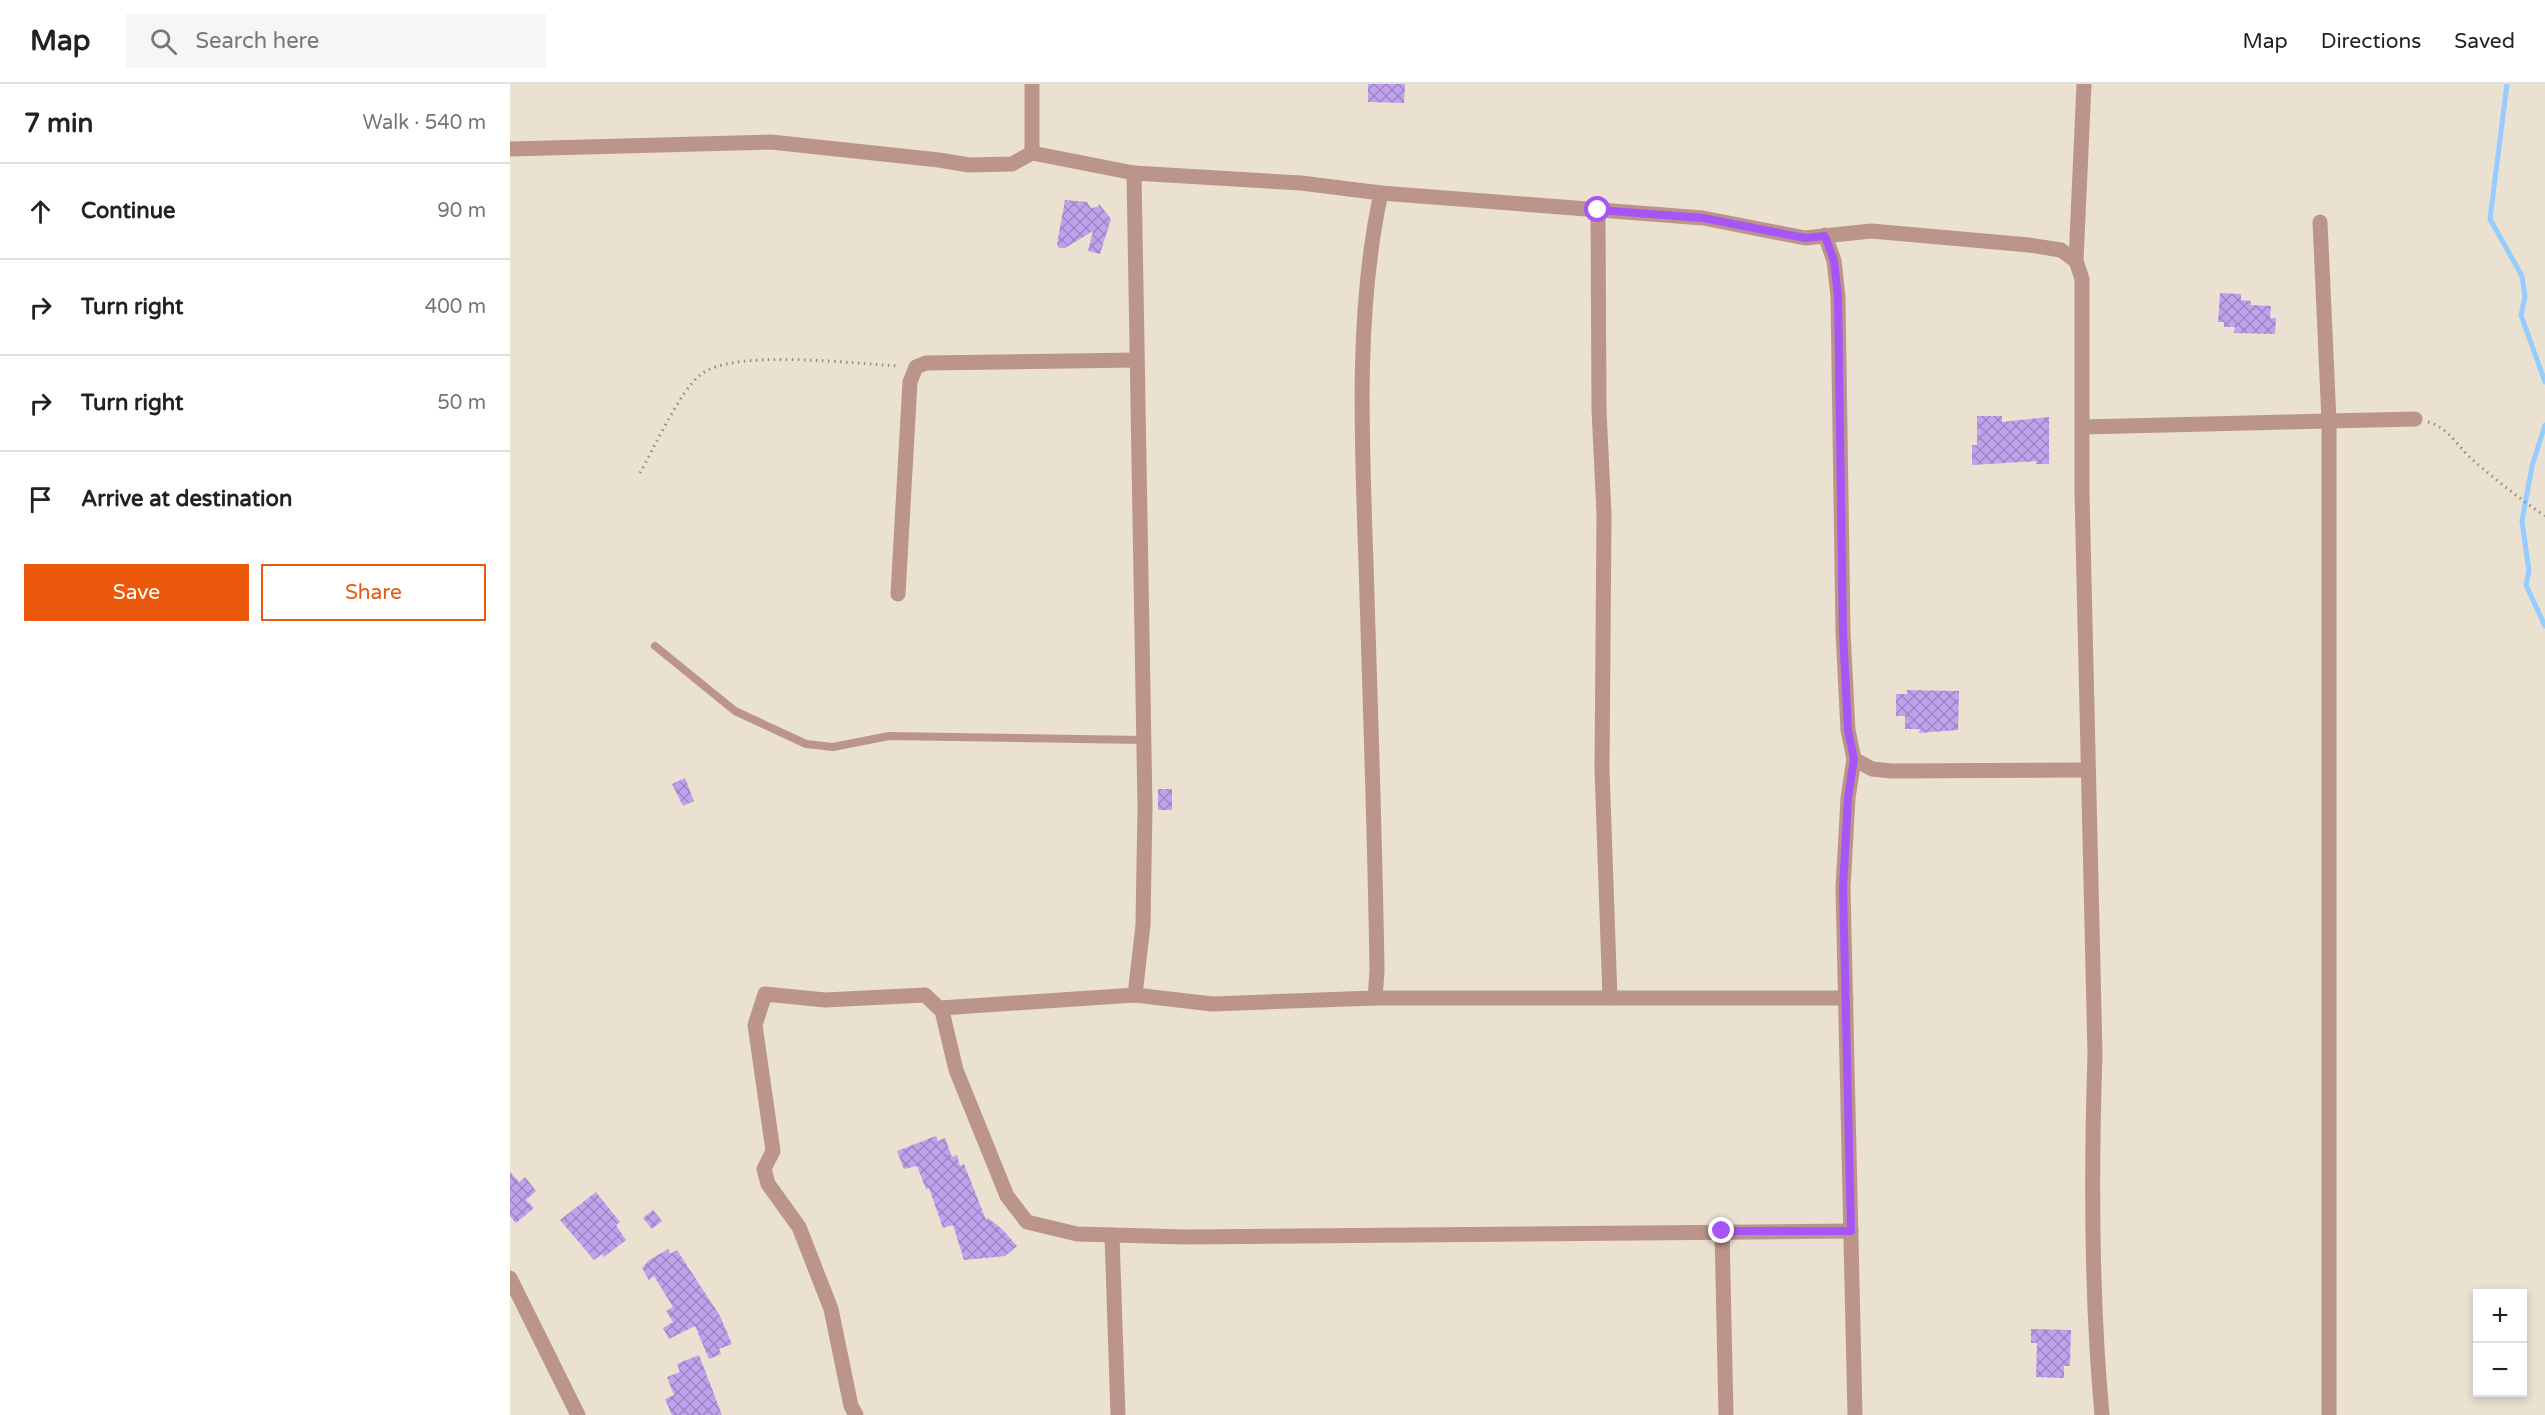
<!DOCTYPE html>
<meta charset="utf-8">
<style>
:root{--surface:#fff;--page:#f6f6f6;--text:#222;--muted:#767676;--line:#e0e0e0;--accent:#ea580c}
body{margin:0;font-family:"Varela Round",sans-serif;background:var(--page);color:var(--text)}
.controls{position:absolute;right:18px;bottom:18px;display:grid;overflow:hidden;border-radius:0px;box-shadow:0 3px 9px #0003}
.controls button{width:54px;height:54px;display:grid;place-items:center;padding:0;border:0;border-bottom:2px solid var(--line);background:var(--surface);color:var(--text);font:30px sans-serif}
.stop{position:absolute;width:18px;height:18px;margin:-14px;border:4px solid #a855f7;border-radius:50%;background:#fff}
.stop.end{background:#a855f7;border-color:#fff;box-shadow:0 2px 6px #0008}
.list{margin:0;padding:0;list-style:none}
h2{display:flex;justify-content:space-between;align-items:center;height:78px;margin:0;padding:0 24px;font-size:26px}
h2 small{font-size:20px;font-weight:400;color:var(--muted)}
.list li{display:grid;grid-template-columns:39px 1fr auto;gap:18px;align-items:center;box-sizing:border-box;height:96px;padding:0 24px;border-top:2px solid var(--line)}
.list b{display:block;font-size:22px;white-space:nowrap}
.list em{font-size:20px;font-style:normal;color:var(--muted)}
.actions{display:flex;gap:12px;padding:18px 24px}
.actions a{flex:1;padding:14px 0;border:2px solid var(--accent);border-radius:0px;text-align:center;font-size:21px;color:var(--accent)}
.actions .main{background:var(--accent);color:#fff}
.icon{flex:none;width:33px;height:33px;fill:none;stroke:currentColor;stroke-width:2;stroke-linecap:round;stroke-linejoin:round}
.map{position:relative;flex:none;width:2035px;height:1331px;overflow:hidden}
header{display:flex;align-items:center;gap:36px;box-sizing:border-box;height:84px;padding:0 30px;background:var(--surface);border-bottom:2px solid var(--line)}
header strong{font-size:28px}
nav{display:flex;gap:33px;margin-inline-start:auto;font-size:21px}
.search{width:420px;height:54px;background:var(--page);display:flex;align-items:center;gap:15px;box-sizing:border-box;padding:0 21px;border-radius:0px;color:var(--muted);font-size:22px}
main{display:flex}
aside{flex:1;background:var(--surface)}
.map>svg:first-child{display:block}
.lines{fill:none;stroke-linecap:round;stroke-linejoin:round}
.stream{stroke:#96cdfe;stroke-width:5}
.building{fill:url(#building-cross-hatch)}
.path{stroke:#958f83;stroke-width:3;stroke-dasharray:1.5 4.5;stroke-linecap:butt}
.lane{stroke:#bc958a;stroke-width:8}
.street{stroke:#bc958a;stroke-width:15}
.route{stroke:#a855f7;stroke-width:8}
</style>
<header>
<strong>Map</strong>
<div class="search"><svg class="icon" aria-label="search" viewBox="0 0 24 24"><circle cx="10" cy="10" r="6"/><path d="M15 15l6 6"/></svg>Search here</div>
<nav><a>Map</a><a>Directions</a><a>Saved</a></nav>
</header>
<main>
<aside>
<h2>7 min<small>Walk · 540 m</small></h2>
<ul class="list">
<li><svg class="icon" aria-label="ahead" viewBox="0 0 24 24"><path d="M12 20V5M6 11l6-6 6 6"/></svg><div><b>Continue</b></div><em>90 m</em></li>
<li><svg class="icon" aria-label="right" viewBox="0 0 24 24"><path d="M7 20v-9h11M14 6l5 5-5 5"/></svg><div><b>Turn right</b></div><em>400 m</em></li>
<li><svg class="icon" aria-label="right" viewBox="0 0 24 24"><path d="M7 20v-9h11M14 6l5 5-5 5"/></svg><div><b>Turn right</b></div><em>50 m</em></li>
<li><svg class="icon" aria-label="arrive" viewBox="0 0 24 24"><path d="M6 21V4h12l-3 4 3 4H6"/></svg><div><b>Arrive at destination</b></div></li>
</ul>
<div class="actions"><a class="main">Save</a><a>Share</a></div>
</aside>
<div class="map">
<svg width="2035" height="1331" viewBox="0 0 2035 1331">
<defs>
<pattern id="building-cross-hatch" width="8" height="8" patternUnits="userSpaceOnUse" patternTransform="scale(1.5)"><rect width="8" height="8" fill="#c0a1ee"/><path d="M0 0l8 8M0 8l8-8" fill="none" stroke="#9d84c1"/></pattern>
</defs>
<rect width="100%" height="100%" fill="#eae1d0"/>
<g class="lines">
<!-- stream -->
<g class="stream">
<path d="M 1997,0 L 1980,135 L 2012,192 L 2015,213 L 2011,231 L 2035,298"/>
<path d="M 2035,341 L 2022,382 L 2012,437 L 2019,487 L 2016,501 L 2035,542"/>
</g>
</g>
<!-- building -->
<g class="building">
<path d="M 858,0 L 895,0 L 894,19 L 858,18 Z"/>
<path d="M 555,116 L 577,118 L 581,124 L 588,123 L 589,120 L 601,135 L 590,170 L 578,167 L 583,147 L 555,164 L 549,164 L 547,160 Z"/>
<path d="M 1710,209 L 1731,210 L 1731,216 L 1741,217 L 1741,221 L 1761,222 L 1760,234 L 1766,234 L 1765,250 L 1724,249 L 1725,243 L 1714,243 L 1714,238 L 1708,238 Z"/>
<path d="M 1467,332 L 1492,332 L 1492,338 L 1539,333 L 1539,380 L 1526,380 L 1526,377 L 1462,381 L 1462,361 L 1467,361 Z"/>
<path d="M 1397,606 L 1449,607 L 1448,646 L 1409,649 L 1410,645 L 1395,645 L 1395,632 L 1386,632 L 1386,610 L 1397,610 Z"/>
<path d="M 175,694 L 184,717 L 173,722 L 162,700 Z"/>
<rect x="648" y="705" width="14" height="21"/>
<path d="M 426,1052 L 428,1057 L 435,1054 L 442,1073 L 447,1071 L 450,1082 L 454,1080 L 476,1136 L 478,1134 L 492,1145 L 507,1162 L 495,1172 L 454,1176 L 443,1141 L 433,1144 L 419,1104 L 416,1105 L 407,1082 L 394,1085 L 387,1067 Z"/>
<path d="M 0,1088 L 9,1098 L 15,1093 L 26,1107 L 16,1116 L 24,1124 L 6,1139 L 0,1132 Z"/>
<path d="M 86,1108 L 110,1138 L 106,1141 L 116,1156 L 94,1173 L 92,1170 L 84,1176 L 50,1136 Z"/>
<path d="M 143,1126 L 152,1137 L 142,1145 L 133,1134 Z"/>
<path d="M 158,1165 L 160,1170 L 167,1166 L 210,1232 L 222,1260 L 209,1265 L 211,1270 L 199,1275 L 185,1242 L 159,1255 L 153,1244 L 163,1238 L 156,1227 L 163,1223 L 144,1192 L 139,1196 L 132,1184 L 138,1177 Z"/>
<path d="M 1521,1245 L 1561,1246 L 1560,1282 L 1554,1282 L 1554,1294 L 1526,1293 L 1527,1259 L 1521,1259 Z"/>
<path d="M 189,1271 L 212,1331 L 162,1331 L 155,1315 L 164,1311 L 157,1293 L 170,1288 L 167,1280 Z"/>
</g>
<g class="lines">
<!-- path -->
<g class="path">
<path d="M 1918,338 C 1940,344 1948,364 1964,377 C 1987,397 2010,415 2035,432"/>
<path d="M 130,389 C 144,364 170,307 190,291 C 222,264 346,280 389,282"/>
</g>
<!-- lane -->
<path class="lane" d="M 145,562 L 225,627 L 296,660 L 323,663 L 379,652 L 632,656"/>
<!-- street -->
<g class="street">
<path d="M 522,0 L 522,69"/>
<path d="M 0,65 L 261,58 L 429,76 L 459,81 L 502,80 L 522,69 L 624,89 L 791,99 L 871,109 L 1193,134 L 1295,154 L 1361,147 L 1519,161 L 1551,166 L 1566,177 L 1572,195 L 1572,409 L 1585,971 C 1581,1090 1581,1212 1592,1331"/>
<path d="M 624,89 L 635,723 L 633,841 L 625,911"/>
<path d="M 1088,126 L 1089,326 L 1094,430 L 1092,686 L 1100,914"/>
<path d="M 1810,138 L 1819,337 L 1819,1331"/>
<path d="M 1315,151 L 1324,177 L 1328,212 L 1333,548 L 1338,646 L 1344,675 L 1362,685 L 1382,687 L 1577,686"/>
<path d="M 1566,177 L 1574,0"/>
<path d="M 1573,343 L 1905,335"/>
<path d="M 388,510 L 400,298 L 406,283 L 416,279 L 627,276"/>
<path d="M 1344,675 L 1338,714 L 1333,804 L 1345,1331"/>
<path d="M 865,914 L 867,887 C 865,751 860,615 856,479 C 852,358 845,228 871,109"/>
<path d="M 431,924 L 625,911 L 702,920 L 865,914 L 1336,914"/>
<path d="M 1212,1147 L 1216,1331"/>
<path d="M 602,1151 L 608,1331"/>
<path d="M 0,1194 L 68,1331"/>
<path d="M 346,1331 L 341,1322 L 321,1225 L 289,1143 L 258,1100 L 254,1085 L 263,1067 L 245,941 L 255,910 L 315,916 L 415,911 L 432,927 L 446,986 L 497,1112 L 517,1138 L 567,1150 L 676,1153 L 1341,1147"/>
</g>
</g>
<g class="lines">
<!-- route -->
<path class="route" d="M 1088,126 L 1193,134 L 1295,154 L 1315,152 L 1324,177 L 1328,212 L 1333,548 L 1338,646 L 1344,675 L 1338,714 L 1333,804 L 1341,1147 L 1212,1147"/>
</g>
</svg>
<div class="controls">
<button>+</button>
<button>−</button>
</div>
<div class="stop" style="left:1088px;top:126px"></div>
<div class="stop end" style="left:1212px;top:1147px"></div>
</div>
</main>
